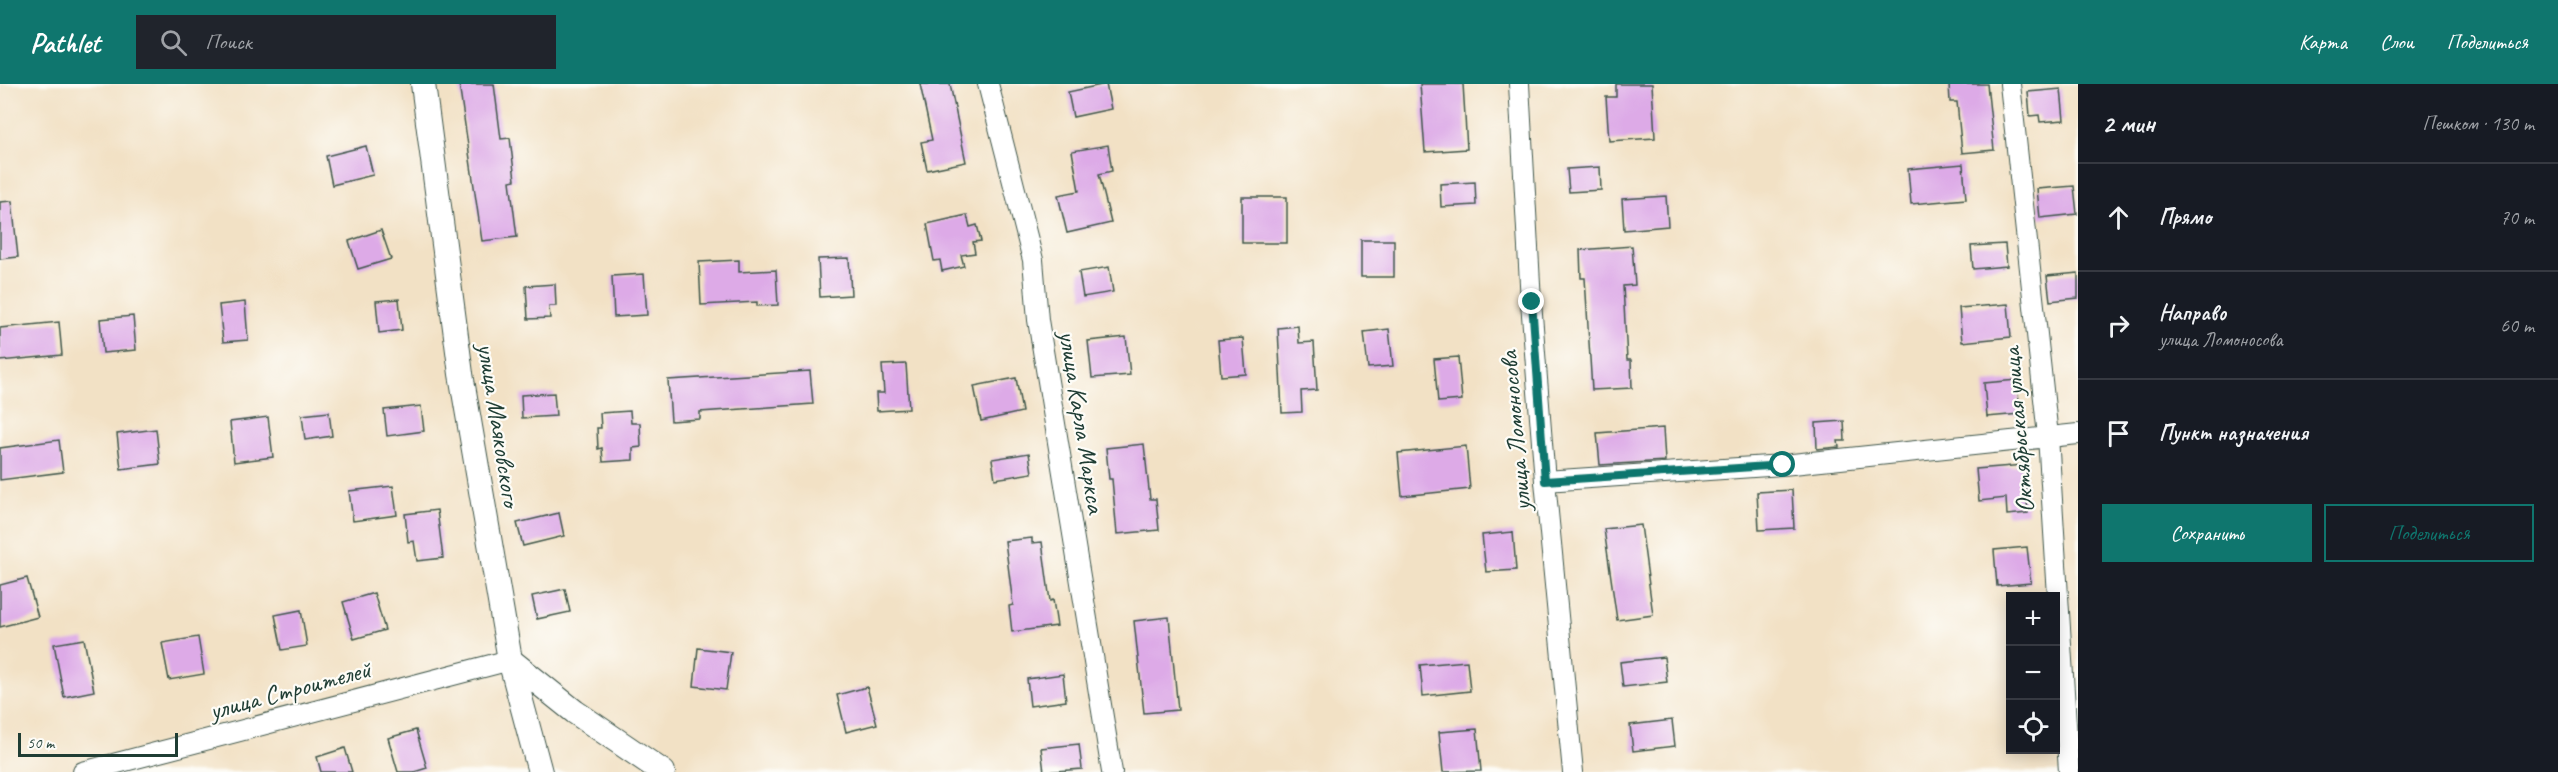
<!DOCTYPE html>
<html lang="ru">
<meta charset="utf-8">
<style>
:root{--surface:#171b24;--page:#20242c;--text:#f1f3f6;--muted:#9ea1a6;--line:#363941;--accent:#0f766e}
body{margin:0;font-family:Caveat,sans-serif;background:var(--page);color:var(--text)}
.controls{position:absolute;right:18px;bottom:18px;display:grid;overflow:hidden;border-radius:0px;box-shadow:0 3px 15px #0003}
.controls button{width:54px;height:54px;display:grid;place-items:center;padding:0;border:0;border-bottom:2px solid var(--line);background:var(--surface);color:var(--text);font:30px sans-serif}
.scale{position:absolute;left:18px;bottom:15px;width:160px;box-sizing:border-box;padding-left:6px;border:3px solid #1f3d34;border-top:0;font-size:16px;line-height:21px;white-space:nowrap;color:#1f3d34;-webkit-text-stroke:4px #fdfcf7;paint-order:stroke}
.stop{position:absolute;width:18px;height:18px;margin:-14px;border:4px solid #0f766e;border-radius:50%;background:#fff}
.stop.end{background:#0f766e;border-color:#fff;box-shadow:0 2px 6px #0008}
.list{margin:0;padding:0;list-style:none}
h2{display:flex;justify-content:space-between;align-items:center;height:78px;margin:0;padding:0 24px;font-size:26px}
h2 small{font-size:20px;font-weight:400;color:var(--muted)}
.list li{display:grid;grid-template-columns:39px 1fr auto;gap:18px;align-items:center;box-sizing:border-box;height:108px;padding:0 24px;border-top:2px solid var(--line)}
.list b{display:block;font-size:22px;white-space:nowrap}
.list p{margin:0;font-size:20px;white-space:nowrap;color:var(--muted)}
.list em{font-size:20px;font-style:normal;color:var(--muted)}
.actions{display:flex;gap:12px;padding:18px 24px}
.actions a{flex:1;padding:14px 0;border:2px solid var(--accent);border-radius:0px;text-align:center;font-size:21px;color:var(--accent)}
.actions .main{background:var(--accent);color:#fff}
.icon{flex:none;width:33px;height:33px;fill:none;stroke:currentColor;stroke-width:2;stroke-linecap:round;stroke-linejoin:round}
.map{position:relative;flex:none;width:2078px;height:688px;overflow:hidden}
header{display:flex;align-items:center;gap:36px;box-sizing:border-box;height:84px;padding:0 30px;background:var(--accent);color:#fff}
header strong{font-size:28px}
nav{display:flex;gap:33px;margin-inline-start:auto;font-size:21px}
.search{width:420px;height:54px;background:var(--page);display:flex;align-items:center;gap:15px;box-sizing:border-box;padding:0 21px;border-radius:0px;color:var(--muted);font-size:22px}
main{display:flex}
aside{flex:1;background:var(--surface)}
.map>svg:first-child{display:block}
.building{fill:#ddaae7}
.lines{fill:none;stroke-linecap:round;stroke-linejoin:round}
.minor-casing{stroke:#3f564a;stroke-width:22}
.tertiary-casing{stroke:#3f564a;stroke-width:26}
.minor{stroke:#fff;stroke-width:20}
.tertiary{stroke:#fff;stroke-width:24}
.route{stroke:#0f766e;stroke-width:8}
.labels{text-anchor:middle;dominant-baseline:central;stroke-width:4.5;stroke-linejoin:round;paint-order:stroke}
.street-label{font-size:26px;fill:#1f3d34;stroke:#fdfcf7}
</style>
<header>
<strong>Pathlet</strong>
<div class="search"><svg class="icon" aria-label="search" viewBox="0 0 24 24"><circle cx="10" cy="10" r="6"/><path d="M15 15l6 6"/></svg>Поиск</div>
<nav><a>Карта</a><a>Слои</a><a>Поделиться</a></nav>
</header>
<main>
<div class="map">
<svg width="2078" height="688" viewBox="0 0 2078 688">
<rect width="100%" height="100%" fill="#fdfcf7"/>
<filter id="ink" filterUnits="userSpaceOnUse"><feTurbulence type="fractalNoise" baseFrequency=".0167" numOctaves="2"/><feDisplacementMap in="SourceGraphic" scale="12" xChannelSelector="R" yChannelSelector="G"/><feConvolveMatrix kernelMatrix="1 2 1 2 8 2 1 2 1" color-interpolation-filters="sRGB"/></filter>
<filter id="wash" filterUnits="userSpaceOnUse"><feTurbulence type="fractalNoise" baseFrequency=".008" numOctaves="4" result="noise"/><feDisplacementMap in="SourceGraphic" scale="24" xChannelSelector="R" yChannelSelector="G"/><feGaussianBlur stdDeviation="1.35" result="paint"/><feColorMatrix in="noise" values="0 0 0 0 0 0 0 0 0 0 0 0 0 0 0 0 0 1.4 0 .05"/><feComposite in="paint" operator="in"/></filter>
<g filter="url(#wash)">
<rect width="100%" height="100%" fill="#f2e1c5"/>
<g id="blocks">
<!-- building -->
<g class="building">
<path d="M 459,0 L 494,0 L 501,55 L 510,54 L 515,96 L 510,97 L 517,153 L 482,157 Z"/>
<path d="M 920,0 L 950,0 L 966,78 L 927,86 L 921,58 L 932,56 Z"/>
<path d="M 1106,0 L 1111,25 L 1073,33 L 1068,8 Z"/>
<path d="M 1420,0 L 1463,0 L 1467,65 L 1425,68 Z"/>
<path d="M 1616,0 L 1652,0 L 1655,54 L 1609,57 L 1606,13 L 1616,13 Z"/>
<path d="M 1949,0 L 1987,0 L 1994,66 L 1962,69 L 1957,18 L 1950,18 Z"/>
<path d="M 2061,5 L 2064,36 L 2040,38 L 2039,31 L 2030,32 L 2028,8 Z"/>
<path d="M 1108,61 L 1112,87 L 1099,90 L 1111,139 L 1067,149 L 1058,111 L 1079,107 L 1072,67 Z"/>
<path d="M 366,62 L 373,91 L 332,101 L 326,72 Z"/>
<path d="M 1963,80 L 1966,115 L 1911,120 L 1908,85 Z"/>
<path d="M 1600,83 L 1601,106 L 1569,108 L 1567,85 Z"/>
<path d="M 1475,98 L 1476,121 L 1441,123 L 1440,100 Z"/>
<path d="M 2074,102 L 2077,130 L 2040,134 L 2037,105 Z"/>
<path d="M 1666,112 L 1668,142 L 1624,146 L 1622,115 Z"/>
<rect x="1242" y="113" width="45" height="46"/>
<path d="M 12,117 L 18,173 L 0,175 L 0,118 Z"/>
<path d="M 967,131 L 970,143 L 977,141 L 981,157 L 973,158 L 975,169 L 961,171 L 964,182 L 942,187 L 940,176 L 934,177 L 927,140 Z"/>
<path d="M 381,146 L 391,175 L 358,185 L 349,157 Z"/>
<rect x="1361" y="156" width="33" height="37"/>
<path d="M 2005,160 L 2007,182 L 1973,185 L 1971,162 Z"/>
<path d="M 1632,162 L 1635,201 L 1623,202 L 1627,276 L 1631,276 L 1632,304 L 1592,306 L 1585,194 L 1581,194 L 1580,166 Z"/>
<path d="M 849,174 L 851,211 L 820,213 L 818,175 Z"/>
<path d="M 739,176 L 739,188 L 776,186 L 778,221 L 757,222 L 757,218 L 701,221 L 699,178 Z"/>
<path d="M 1109,183 L 1113,208 L 1083,213 L 1079,188 Z"/>
<path d="M 2078,189 L 2078,214 L 2050,217 L 2047,192 Z"/>
<path d="M 644,190 L 647,231 L 614,233 L 612,192 Z"/>
<path d="M 555,200 L 556,222 L 549,222 L 550,234 L 528,235 L 526,202 Z"/>
<path d="M 399,215 L 402,246 L 379,249 L 376,217 Z"/>
<path d="M 245,218 L 248,256 L 223,258 L 219,221 Z"/>
<path d="M 2008,220 L 2011,253 L 1962,258 L 1959,224 Z"/>
<path d="M 133,232 L 136,266 L 103,269 L 100,235 Z"/>
<path d="M 59,238 L 62,271 L 0,277 L 0,244 Z"/>
<path d="M 1298,242 L 1299,259 L 1314,258 L 1317,306 L 1301,307 L 1302,328 L 1282,329 L 1278,244 Z"/>
<path d="M 1389,245 L 1393,282 L 1368,284 L 1364,248 Z"/>
<path d="M 1126,253 L 1130,291 L 1092,294 L 1088,257 Z"/>
<path d="M 1243,254 L 1246,290 L 1221,292 L 1218,256 Z"/>
<path d="M 1458,273 L 1462,316 L 1438,318 L 1434,275 Z"/>
<path d="M 906,280 L 909,325 L 877,327 L 876,309 L 884,309 L 882,281 Z"/>
<path d="M 810,287 L 813,320 L 700,328 L 700,335 L 671,337 L 668,296 Z"/>
<path d="M 1016,294 L 1022,328 L 981,337 L 974,302 Z"/>
<path d="M 2017,296 L 2020,330 L 1987,333 L 1984,299 Z"/>
<path d="M 554,309 L 556,332 L 522,334 L 521,311 Z"/>
<path d="M 421,322 L 424,347 L 387,352 L 384,326 Z"/>
<path d="M 630,327 L 631,339 L 640,339 L 641,363 L 633,364 L 633,376 L 603,378 L 602,364 L 598,365 L 597,344 L 601,344 L 600,329 Z"/>
<path d="M 329,328 L 332,352 L 305,356 L 302,331 Z"/>
<path d="M 268,333 L 273,373 L 234,378 L 230,338 Z"/>
<path d="M 1844,337 L 1845,357 L 1838,357 L 1839,363 L 1817,365 L 1816,339 Z"/>
<path d="M 1663,344 L 1665,377 L 1600,381 L 1597,349 Z"/>
<path d="M 156,345 L 160,380 L 121,385 L 117,350 Z"/>
<path d="M 59,356 L 63,388 L 0,396 L 0,364 Z"/>
<path d="M 1144,360 L 1150,415 L 1156,415 L 1159,446 L 1117,450 L 1112,395 L 1109,395 L 1106,364 Z"/>
<path d="M 1466,362 L 1470,405 L 1402,412 L 1398,369 Z"/>
<path d="M 1029,369 L 1032,389 L 995,395 L 992,375 Z"/>
<path d="M 2024,381 L 2028,429 L 2007,431 L 2006,414 L 1979,417 L 1976,385 Z"/>
<path d="M 393,402 L 397,431 L 353,437 L 349,407 Z"/>
<path d="M 1792,406 L 1794,444 L 1759,446 L 1757,408 Z"/>
<path d="M 437,426 L 443,474 L 417,477 L 414,457 L 408,458 L 405,430 Z"/>
<path d="M 559,429 L 564,452 L 523,462 L 517,439 Z"/>
<path d="M 1641,441 L 1653,531 L 1617,536 L 1604,445 Z"/>
<path d="M 1513,448 L 1516,486 L 1486,488 L 1482,451 Z"/>
<path d="M 1032,454 L 1032,459 L 1042,458 L 1050,517 L 1053,516 L 1057,542 L 1012,548 L 1009,522 L 1013,521 L 1005,457 Z"/>
<path d="M 2027,463 L 2031,499 L 1997,502 L 1994,466 Z"/>
<path d="M 27,494 L 38,533 L 0,543 L 0,501 Z"/>
<path d="M 565,505 L 570,528 L 537,535 L 532,512 Z"/>
<path d="M 374,509 L 385,546 L 354,555 L 343,518 Z"/>
<path d="M 301,526 L 307,562 L 282,566 L 275,531 Z"/>
<path d="M 1169,533 L 1178,626 L 1144,629 L 1134,537 Z"/>
<path d="M 198,553 L 204,590 L 169,596 L 162,559 Z"/>
<path d="M 84,555 L 94,607 L 64,613 L 54,560 Z"/>
<path d="M 698,564 L 731,568 L 726,606 L 694,602 Z"/>
<path d="M 1664,573 L 1667,598 L 1623,603 L 1620,578 Z"/>
<path d="M 1467,577 L 1470,607 L 1423,612 L 1420,581 Z"/>
<path d="M 1063,590 L 1066,617 L 1030,622 L 1027,595 Z"/>
<path d="M 867,603 L 877,640 L 846,648 L 837,611 Z"/>
<path d="M 1672,636 L 1675,662 L 1633,667 L 1630,641 Z"/>
<path d="M 1477,645 L 1481,687 L 1443,688 L 1439,648 Z"/>
<path d="M 416,646 L 427,684 L 414,688 L 398,688 L 388,654 Z"/>
<path d="M 1079,660 L 1082,685 L 1044,688 L 1041,664 Z"/>
<path d="M 345,664 L 352,688 L 321,688 L 317,673 Z"/>
</g>
</g>
</g>
<g filter="url(#ink)">
<use href="#blocks" fill-opacity="0" stroke="#3f564a" stroke-width="1.5"/>
<g class="lines">
<!-- minor casing -->
<g class="minor-casing">
<g id="minor">
<path d="M 988,0 L 1033,176 L 1038,236 L 1112,688"/>
<path d="M 1519,0 L 1531,218 L 1545,397 L 1573,688"/>
<path d="M 2010,0 L 2048,352 L 2069,688"/>
<path d="M 1545,397 L 1783,381 L 2078,350"/>
<path d="M 83,688 L 510,576"/>
</g>
</g>
<!-- tertiary casing -->
<g class="tertiary-casing">
<g id="tertiary">
<path d="M 423,0 L 461,290 L 510,576 L 540,688"/>
<path d="M 510,576 L 575,628 L 663,688"/>
</g>
</g>
<!-- minor -->
<use href="#minor" class="minor"/>
<!-- tertiary -->
<use href="#tertiary" class="tertiary"/>
</g>
</g>
<g class="lines" filter="url(#ink)">
<!-- route -->
<path class="route" d="M 1532,218 L 1545,397 L 1783,381"/>
</g>
<g class="labels">
<!-- street labels -->
<g class="street-label">
<text transform="translate(1082 338) rotate(81)">улица Карла Маркса</text>
<text transform="translate(499 341) rotate(81)">улица Маяковского</text>
<text transform="translate(2018 346) rotate(-95)">Октябрьская улица</text>
<text transform="translate(1515 347) rotate(-95)">улица Ломоносова</text>
<text transform="translate(290 606) rotate(-15)">улица Строителей</text>
</g>
</g>
</svg>
<div class="controls">
<button>+</button>
<button>−</button>
<button><svg class="icon" aria-label="locate" viewBox="0 0 24 24"><circle cx="12" cy="12" r="6"/><path d="M12 2v4M12 18v4M2 12h4M18 12h4"/></svg></button>
</div>
<div class="scale">50 m</div>
<div class="stop" style="left:1783px;top:381px"></div>
<div class="stop end" style="left:1532px;top:218px"></div>
</div>
<aside>
<h2>2 мин<small>Пешком · 130 m</small></h2>
<ul class="list">
<li><svg class="icon" aria-label="ahead" viewBox="0 0 24 24"><path d="M12 20V5M6 11l6-6 6 6"/></svg><div><b>Прямо</b></div><em>70 m</em></li>
<li><svg class="icon" aria-label="right" viewBox="0 0 24 24"><path d="M7 20v-9h11M14 6l5 5-5 5"/></svg><div><b>Направо</b><p>улица Ломоносова</p></div><em>60 m</em></li>
<li><svg class="icon" aria-label="arrive" viewBox="0 0 24 24"><path d="M6 21V4h12l-3 4 3 4H6"/></svg><div><b>Пункт назначения</b></div></li>
</ul>
<div class="actions"><a class="main">Сохранить</a><a>Поделиться</a></div>
</aside>
</main>
